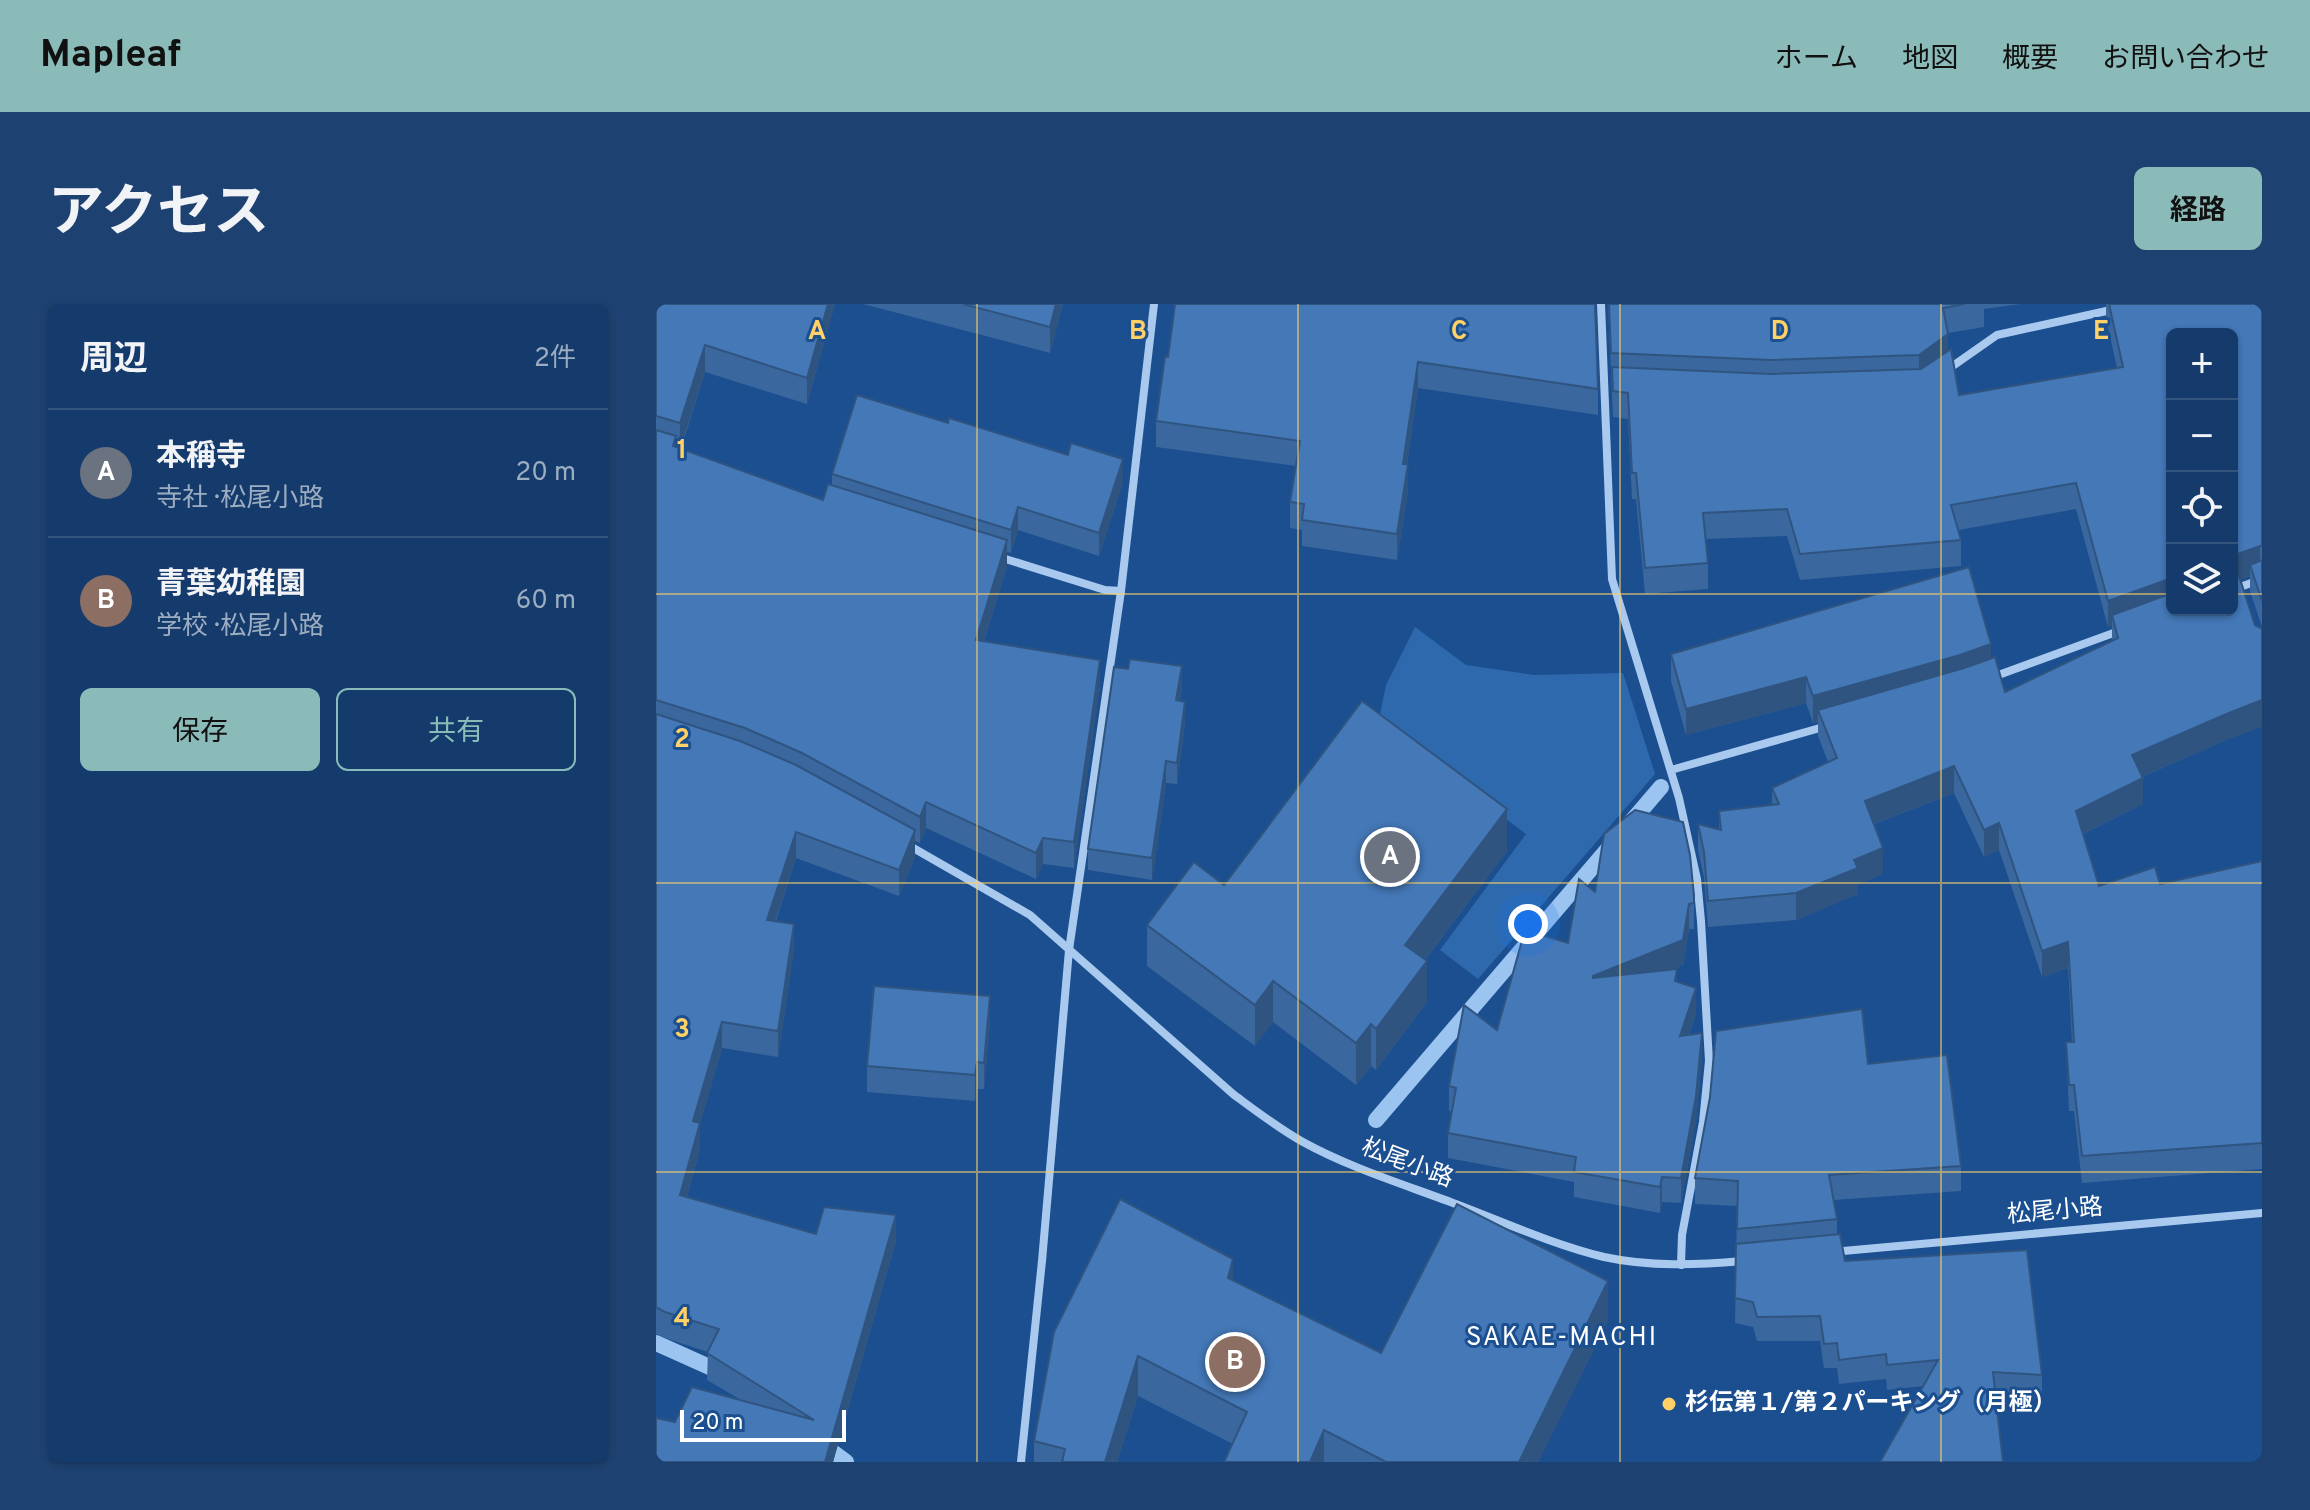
<!DOCTYPE html>
<html lang="ja">
<meta charset="utf-8">
<style>
:root{--surface:#143b6b;--page:#1d4271;--text:#f1f3f6;--muted:#9dadc1;--line:#33557e;--accent:#8bbbb9}
body{margin:0;font-family:Overpass,"Noto Sans JP",sans-serif;background:var(--page);color:var(--text)}
.controls{position:absolute;right:24px;top:24px;display:grid;overflow:hidden;border-radius:12px;box-shadow:0 2px 6px #0004}
.controls button{width:72px;height:72px;display:grid;place-items:center;padding:0;border:0;border-bottom:2px solid var(--line);background:var(--surface);color:var(--text);font:40px sans-serif}
.scale{position:absolute;left:24px;bottom:20px;width:166px;box-sizing:border-box;padding-left:8px;border:4px solid #fff;border-top:0;font-size:22px;line-height:28px;white-space:nowrap;color:#fff;-webkit-text-stroke:6px #1b4f8f;paint-order:stroke}
.you{position:absolute;left:872px;top:620px;width:28px;height:28px;margin:-20px;border:6px solid #fff;border-radius:50%;background:#1a73e8;box-shadow:0 0 0 12px #1a73e833}
.badge{display:grid;place-items:center;width:52px;height:52px;border-radius:50%;background:var(--accent);color:#fff;font-size:26px;font-weight:700}
.pin{position:absolute;translate:-50% -50%;border:4px solid #fff;box-shadow:0 2px 8px #0006}
.list{margin:0;padding:0;list-style:none}
h2{display:flex;justify-content:space-between;align-items:center;height:104px;margin:0;padding:0 32px;font-size:34px}
h2 small{font-size:26px;font-weight:400;color:var(--muted)}
.list li{display:grid;grid-template-columns:52px 1fr auto;gap:24px;align-items:center;box-sizing:border-box;height:128px;padding:0 32px;border-top:2px solid var(--line)}
.list b{display:block;font-size:30px;white-space:nowrap}
.list p{margin:0;font-size:26px;white-space:nowrap;color:var(--muted)}
.list em{font-size:26px;font-style:normal;color:var(--muted)}
.actions{display:flex;gap:16px;padding:24px 32px}
.actions a{flex:1;padding:18px 0;border:2px solid var(--accent);border-radius:12px;text-align:center;font-size:28px;color:var(--accent)}
.actions .main{background:var(--accent);color:#111}
.icon{flex:none;width:44px;height:44px;fill:none;stroke:currentColor;stroke-width:2;stroke-linecap:round;stroke-linejoin:round}
.map{position:relative;flex:none;width:1606px;height:1158px;overflow:hidden;border-radius:12px}
header{display:flex;align-items:center;gap:48px;box-sizing:border-box;height:112px;padding:0 40px;background:var(--accent);color:#111}
header strong{font-size:38px}
nav{display:flex;gap:44px;margin-inline-start:auto;font-size:28px}
.intro{display:flex;align-items:center;justify-content:space-between;box-sizing:border-box;height:192px;padding:0 48px}
h1{margin:0;font-size:56px}
.button{padding:20px 36px;border-radius:12px;background:var(--accent);color:#111;font-size:28px;font-weight:700}
main{display:flex;gap:48px;padding:0 48px}
aside{flex:1;background:var(--surface);border-radius:12px;box-shadow:0 2px 6px #0004}
.map>svg:first-child{display:block}
.green{fill:#2e69ad}
.lines{fill:none;stroke-linecap:round;stroke-linejoin:round}
.stream{stroke:#9cc4f0;stroke-width:16}
.minor{stroke:#a9c9ee;stroke-width:8}
.wall{fill:#3a679d;fill-rule:evenodd}
.shaded-wall{fill:#305480}
.building{fill:#4478b7;stroke:#305480;stroke-width:2}
.grid{fill:none;stroke:#ffd166;stroke-width:2;stroke-opacity:0.55}
.poi-dot{fill:#ffd166;stroke:#1b4f8f;stroke-width:3}
.labels{text-anchor:middle;dominant-baseline:central;stroke-width:6;stroke-linejoin:round;paint-order:stroke}
.street-label{font-size:24px;fill:#fff;stroke:#1b4f8f}
.poi-label{font-size:24px;font-weight:bold;fill:#fff;stroke:#1b4f8f;text-anchor:start}
.neighbourhood-label{font-size:26px;letter-spacing:2px;fill:#fff;stroke:#1b4f8f}
.grid-label{font-size:26px;text-anchor:middle;font-weight:bold;fill:#ffd166;stroke:#1b4f8f;stroke-width:6;stroke-linejoin:round;paint-order:stroke}
</style>
<header>
<strong>Mapleaf</strong>
<nav><a>ホーム</a><a>地図</a><a>概要</a><a>お問い合わせ</a></nav>
</header>
<div class="intro"><h1>アクセス</h1><a class="button">経路</a></div>
<main>
<aside>
<h2>周辺<small>2件</small></h2>
<ul class="list">
<li><span class="badge" style="background:#6b7280">A</span><div><b>本稱寺</b><p>寺社 · 松尾小路</p></div><em>20 m</em></li>
<li><span class="badge" style="background:#8d6e63">B</span><div><b>青葉幼稚園</b><p>学校 · 松尾小路</p></div><em>60 m</em></li>
</ul>
<div class="actions"><a class="main">保存</a><a>共有</a></div>
</aside>
<div class="map">
<svg width="1606" height="1158" viewBox="0 0 1606 1158">
<rect width="100%" height="100%" fill="#1b4f8f"/>
<!-- green -->
<path class="green" d="M 759,323 L 810,361 L 878,371 L 967,369 L 999,470 L 822,675 L 784,646 L 870,530 L 722,420 L 730,381 Z"/>
<g class="lines">
<!-- stream -->
<g class="stream">
<path d="M 720,816 L 1005,483"/>
<path d="M 0,1039 L 69,1070"/>
<path d="M 163,1138 L 190,1158"/>
</g>
<!-- minor -->
<g class="minor">
<path d="M 945,0 L 956,275 L 1023,494 L 1041,575 L 1045,617 L 1053,757 L 1047,818 L 1026,931 L 1025,961"/>
<path d="M 1291,66 L 1341,31 L 1455,6 L 1475,0"/>
<path d="M 343,253 L 449,286 L 465,287"/>
<path d="M 1576,286 L 1606,275"/>
<path d="M 1337,373 L 1463,327"/>
<path d="M 1015,466 L 1171,422"/>
<path d="M 252,541 L 374,611 L 577,790 C 600,807 622,824 647,838 C 696,865 753,882 805,902 C 852,920 899,941 948,953 C 994,963 1040,961 1087,957"/>
<path d="M 1176,948 L 1606,909"/>
<path d="M 365,1158 L 386,957 L 413,646 L 465,287 L 498,0"/>
</g>
</g>
<!-- wall -->
<g class="wall">
<path d="M 0,0 L 179,0 L 151,100 L 49,68 L 25,145 L 167,196 L 176,181 L 176,170 L 467,178 L 443,252 L 362,226 L 355,249 L 351,248 L 351,263 L 328,337 L 444,382 L 418,564 L 387,560 L 380,575 L 270,524 L 264,539 L 259,537 L 259,553 L 243,592 L 140,554 L 120,617 L 138,646 L 122,753 L 66,744 L 44,820 L 44,845 L 31,893 L 160,930 L 240,937 L 177,1158 L 0,1158 L 19,1118 L 85,1096 L 51,1076 L 52,1048 L 9,1034 L 0,1030 Z"/>
<path d="M 207,0 L 407,0 L 394,49 Z"/>
<path d="M 519,0 L 942,85 L 942,111 L 762,84 L 751,160 L 752,187 L 741,256 L 646,242 L 646,226 L 634,224 L 634,198 L 640,162 L 500,143 L 500,117 L 512,53 Z"/>
<path d="M 952,0 L 1365,0 L 1328,5 L 1328,23 L 1292,29 L 1292,47 L 1303,91 L 1461,64 L 1450,14 L 1450,0 L 1606,0 L 1606,323 L 1594,287 L 1594,272 L 1584,276 L 1568,437 L 1486,473 L 1487,500 L 1427,530 L 1443,582 L 1504,580 L 1606,557 L 1606,865 L 1426,879 L 1418,807 L 1413,807 L 1410,738 L 1416,738 L 1412,664 L 1386,673 L 1343,546 L 1328,553 L 1298,489 L 1218,520 L 1227,570 L 1202,580 L 1202,590 L 1140,616 L 1052,623 L 1048,574 L 1042,546 L 1042,520 L 1063,525 L 1063,507 L 1116,501 L 1116,484 L 1172,458 L 1162,432 L 1162,417 L 1157,419 L 1150,399 L 1030,431 L 1015,377 L 1015,350 L 1335,355 L 1349,388 L 1456,337 L 1456,322 L 1452,323 L 1420,205 L 1303,226 L 1305,236 L 1305,262 L 1144,276 L 1131,232 L 1049,235 L 1052,259 L 1052,285 L 989,290 L 980,195 L 976,195 L 972,115 L 957,113 ZM 1516,30 L 1576,306 L 1516,306 Z"/>
<path d="M 526,384 L 524,396 L 529,419 L 521,480 L 510,479 L 496,576 L 432,566 L 432,545 Z"/>
<path d="M 851,547 L 769,656 L 771,698 L 720,766 L 715,762 L 700,781 L 617,718 L 599,742 L 491,662 L 491,621 L 568,581 Z"/>
<path d="M 939,588 L 1038,592 L 1038,625 L 1033,625 L 1027,661 L 1015,666 L 1040,709 L 1033,731 L 1046,754 L 1040,817 L 1025,899 L 1006,898 L 1004,909 L 918,893 L 918,878 L 792,854 L 792,829 L 796,808 L 793,807 L 793,782 L 912,639 Z"/>
<path d="M 334,718 L 328,785 L 321,785 L 319,797 L 211,788 L 211,762 Z"/>
<path d="M 1212,760 L 1305,862 L 1305,887 L 1178,896 L 1181,915 L 1181,930 L 1189,957 L 1386,1071 L 1386,1095 L 1340,1092 L 1268,1082 L 1231,1086 L 1230,1075 L 1183,1080 L 1181,1064 L 1168,1064 L 1164,1037 L 1101,1037 L 1097,1023 L 1079,1019 L 1081,902 L 1039,900 L 1039,874 Z"/>
<path d="M 577,976 L 725,1049 L 952,1017 L 882,1158 L 568,1158 L 577,1140 L 482,1092 L 461,1158 L 378,1158 L 378,1137 L 398,1028 Z"/>
</g>
<!-- shaded-wall -->
<g class="shaded-wall">
<path d="M 172,0 L 179,0 L 151,100 L 151,74 Z"/>
<path d="M 400,0 L 407,0 L 394,49 L 394,23 Z"/>
<path d="M 1292,30 L 1292,57 L 1263,77 L 1263,51 Z"/>
<path d="M 49,41 L 49,68 L 24,145 L 24,119 Z"/>
<path d="M 762,58 L 762,84 L 747,186 L 747,160 Z"/>
<path d="M 467,155 L 467,178 L 443,252 L 443,229 Z"/>
<path d="M 752,160 L 752,187 L 741,256 L 741,230 Z"/>
<path d="M 362,203 L 362,226 L 355,249 L 355,226 Z"/>
<path d="M 351,236 L 351,263 L 320,362 L 320,336 Z"/>
<path d="M 1604,242 L 1604,268 L 1594,261 L 1594,272 L 1576,279 L 1576,252 Z"/>
<path d="M 1516,274 L 1516,300 L 1456,311 L 1456,322 L 1452,323 L 1452,297 Z"/>
<path d="M 1335,340 L 1335,366 L 1162,406 L 1162,417 L 1157,419 L 1157,392 Z"/>
<path d="M 444,356 L 444,382 L 418,564 L 418,538 Z"/>
<path d="M 526,362 L 526,384 L 520,417 L 520,396 Z"/>
<path d="M 1150,373 L 1150,399 L 1030,431 L 1030,405 Z"/>
<path d="M 1606,396 L 1606,423 L 1568,437 L 1476,477 L 1476,451 L 1568,411 Z"/>
<path d="M 529,398 L 529,419 L 521,480 L 521,459 Z"/>
<path d="M 510,457 L 510,479 L 496,576 L 496,554 Z"/>
<path d="M 1298,462 L 1298,489 L 1209,523 L 1209,497 Z"/>
<path d="M 1487,474 L 1487,500 L 1420,533 L 1420,507 Z"/>
<path d="M 270,498 L 270,524 L 264,539 L 264,513 Z"/>
<path d="M 851,505 L 851,547 L 749,682 L 749,641 Z"/>
<path d="M 1343,519 L 1343,546 L 1328,553 L 1328,526 Z"/>
<path d="M 259,526 L 259,553 L 243,592 L 243,566 Z"/>
<path d="M 140,528 L 140,554 L 111,642 L 111,616 Z"/>
<path d="M 387,534 L 387,560 L 380,575 L 380,549 Z"/>
<path d="M 1227,544 L 1227,570 L 1202,580 L 1202,590 L 1140,616 L 1140,589 L 1198,556 Z"/>
<path d="M 1033,600 L 1033,625 L 1027,661 L 937,697 L 937,672 Z"/>
<path d="M 138,620 L 138,646 L 122,753 L 122,727 Z"/>
<path d="M 1412,638 L 1412,664 L 1386,673 L 1386,647 Z"/>
<path d="M 771,657 L 771,698 L 720,766 L 720,725 Z"/>
<path d="M 617,677 L 617,718 L 599,742 L 599,701 Z"/>
<path d="M 1040,684 L 1040,709 L 1024,758 L 1024,732 Z"/>
<path d="M 334,692 L 334,718 L 328,785 L 328,759 Z"/>
<path d="M 66,718 L 66,744 L 44,820 L 44,845 L 24,917 L 24,891 L 37,817 Z"/>
<path d="M 715,720 L 715,762 L 700,781 L 700,739 Z"/>
<path d="M 1046,729 L 1046,754 L 1040,817 L 1025,899 L 1025,874 Z"/>
<path d="M 321,758 L 321,785 L 319,797 L 319,771 Z"/>
<path d="M 1006,873 L 1006,898 L 1004,909 L 1004,883 Z"/>
<path d="M 240,911 L 240,937 L 177,1158 L 169,1158 Z"/>
<path d="M 577,955 L 577,994 L 572,974 Z"/>
<path d="M 952,977 L 952,1017 L 882,1158 L 863,1158 Z"/>
<path d="M 482,1052 L 482,1092 L 461,1158 L 449,1158 Z"/>
<path d="M 668,1126 L 668,1158 L 654,1158 Z"/>
</g>
<!-- building -->
<g class="building">
<path d="M 0,0 L 172,0 L 151,74 L 49,41 L 24,119 L 0,112 Z"/>
<path d="M 307,0 L 400,0 L 394,23 Z"/>
<path d="M 519,0 L 939,0 L 942,85 L 762,58 L 747,160 L 752,160 L 741,230 L 646,216 L 648,200 L 634,198 L 644,137 L 500,117 L 509,52 L 512,53 Z"/>
<path d="M 953,0 L 1309,0 L 1287,4 L 1292,30 L 1263,51 L 1115,56 L 955,49 Z"/>
<path d="M 1453,0 L 1606,0 L 1606,242 L 1604,242 L 1576,252 L 1576,30 L 1516,30 L 1516,274 L 1452,297 L 1420,179 L 1295,201 L 1305,236 L 1144,250 L 1131,205 L 1047,209 L 1052,259 L 989,264 L 980,169 L 976,169 L 972,89 L 957,87 L 956,63 L 1115,70 L 1265,65 L 1295,45 L 1303,91 L 1467,63 Z"/>
<path d="M 201,91 L 292,119 L 293,114 L 412,151 L 415,139 L 467,155 L 443,229 L 362,203 L 355,226 L 176,170 Z"/>
<path d="M 0,126 L 20,132 L 17,142 L 167,196 L 172,180 L 351,236 L 320,336 L 444,356 L 418,538 L 387,534 L 380,549 L 270,498 L 264,513 L 146,449 L 89,424 L 0,396 Z"/>
<path d="M 1606,256 L 1606,297 L 1594,261 Z"/>
<path d="M 1313,263 L 1335,340 L 1304,351 L 1157,392 L 1150,373 L 1030,405 L 1015,350 Z"/>
<path d="M 1576,266 L 1581,266 L 1599,321 L 1606,325 L 1606,396 L 1568,411 L 1476,451 L 1487,474 L 1420,507 L 1443,582 L 1499,563 L 1504,580 L 1606,557 L 1606,839 L 1426,852 L 1418,781 L 1413,781 L 1410,738 L 1418,738 L 1412,638 L 1386,647 L 1343,519 L 1328,526 L 1298,462 L 1209,497 L 1227,544 L 1198,556 L 1202,564 L 1140,589 L 1052,597 L 1048,548 L 1042,520 L 1065,526 L 1063,507 L 1123,500 L 1116,484 L 1181,454 L 1162,406 L 1308,364 L 1339,353 L 1349,388 L 1462,334 L 1456,311 L 1516,289 L 1516,306 L 1576,306 Z"/>
<path d="M 474,355 L 526,362 L 520,396 L 529,398 L 521,459 L 510,457 L 496,554 L 432,545 L 458,363 L 472,365 Z"/>
<path d="M 706,397 L 851,505 L 749,641 L 771,657 L 720,725 L 715,720 L 700,739 L 617,677 L 599,701 L 491,621 L 538,558 L 568,581 Z"/>
<path d="M 0,410 L 84,437 L 140,461 L 259,526 L 243,566 L 140,528 L 111,616 L 138,620 L 122,727 L 66,718 L 37,817 L 44,819 L 24,891 L 160,930 L 168,903 L 240,911 L 169,1158 L 0,1158 L 0,1114 L 19,1118 L 36,1083 L 158,1116 L 51,1049 L 63,1025 L 9,1008 L 0,1003 Z"/>
<path d="M 979,506 L 1027,518 L 1034,551 L 1038,592 L 1038,599 L 1033,600 L 1027,636 L 937,672 L 937,674 L 1021,665 L 1019,677 L 1040,684 L 1024,732 L 1046,729 L 1040,792 L 1025,874 L 1006,873 L 1004,883 L 918,868 L 920,853 L 792,829 L 800,784 L 793,782 L 808,701 L 841,726 L 869,626 L 912,639 L 923,575 L 939,588 L 948,530 Z"/>
<path d="M 218,682 L 334,692 L 328,759 L 321,758 L 319,771 L 211,762 Z"/>
<path d="M 1206,705 L 1212,760 L 1291,751 L 1305,862 L 1173,871 L 1181,915 L 1081,925 L 1082,877 L 1039,874 L 1054,793 L 1060,727 Z"/>
<path d="M 464,895 L 577,955 L 572,974 L 725,1049 L 801,900 L 952,977 L 863,1158 L 730,1158 L 668,1126 L 654,1158 L 568,1158 L 591,1108 L 482,1052 L 449,1158 L 406,1158 L 409,1145 L 378,1137 L 398,1028 Z"/>
<path d="M 1184,930 L 1189,957 L 1371,946 L 1386,1071 L 1337,1068 L 1347,1158 L 1224,1158 L 1282,1056 L 1231,1061 L 1230,1050 L 1183,1056 L 1181,1039 L 1168,1040 L 1164,1012 L 1101,1013 L 1097,998 L 1079,994 L 1080,940 Z"/>
</g>
<!-- grid -->
<path class="grid" d="M 321,0 L 321,1158M 642,0 L 642,1158M 964,0 L 964,1158M 1285,0 L 1285,1158M 0,290 L 1516,290M 1576,290 L 1606,290M 0,579 L 1606,579M 0,868 L 1606,868"/>
<!-- markers -->
<circle class="poi-dot" cx="1013" cy="1100" r="8"/>
<g class="labels">
<!-- street labels -->
<g class="street-label">
<text transform="translate(751 860) rotate(21)">松尾小路</text>
<text transform="translate(1399 908) rotate(-5)">松尾小路</text>
</g>
<!-- poi labels -->
<g class="poi-label">
<text x="1029" y="1100">杉伝第１/第２パーキング（月極）</text>
</g>
<!-- neighbourhood labels -->
<g class="neighbourhood-label">
<text x="906" y="1034">SAKAE-MACHI</text>
</g>
</g>
<g class="grid-label">
<text x="161" y="35">A</text>
<text x="482" y="35">B</text>
<text x="803" y="35">C</text>
<text x="1124" y="35">D</text>
<text x="1445" y="35">E</text>
<text x="26" y="154">1</text>
<text x="26" y="443">2</text>
<text x="26" y="733">3</text>
<text x="26" y="1022">4</text>
</g>
</svg>
<div class="controls">
<button>+</button>
<button>−</button>
<button><svg class="icon" aria-label="locate" viewBox="0 0 24 24"><circle cx="12" cy="12" r="6"/><path d="M12 2v4M12 18v4M2 12h4M18 12h4"/></svg></button>
<button><svg class="icon" aria-label="layers" viewBox="0 0 24 24"><path d="M12 4l9 5-9 5-9-5zM3 14l9 5 9-5"/></svg></button>
</div>
<div class="scale">20 m</div>
<div class="you"></div>
<div class="pin badge" style="left:734px;top:553px;background:#6b7280">A</div>
<div class="pin badge" style="left:579px;top:1058px;background:#8d6e63">B</div>
</div>
</main>
